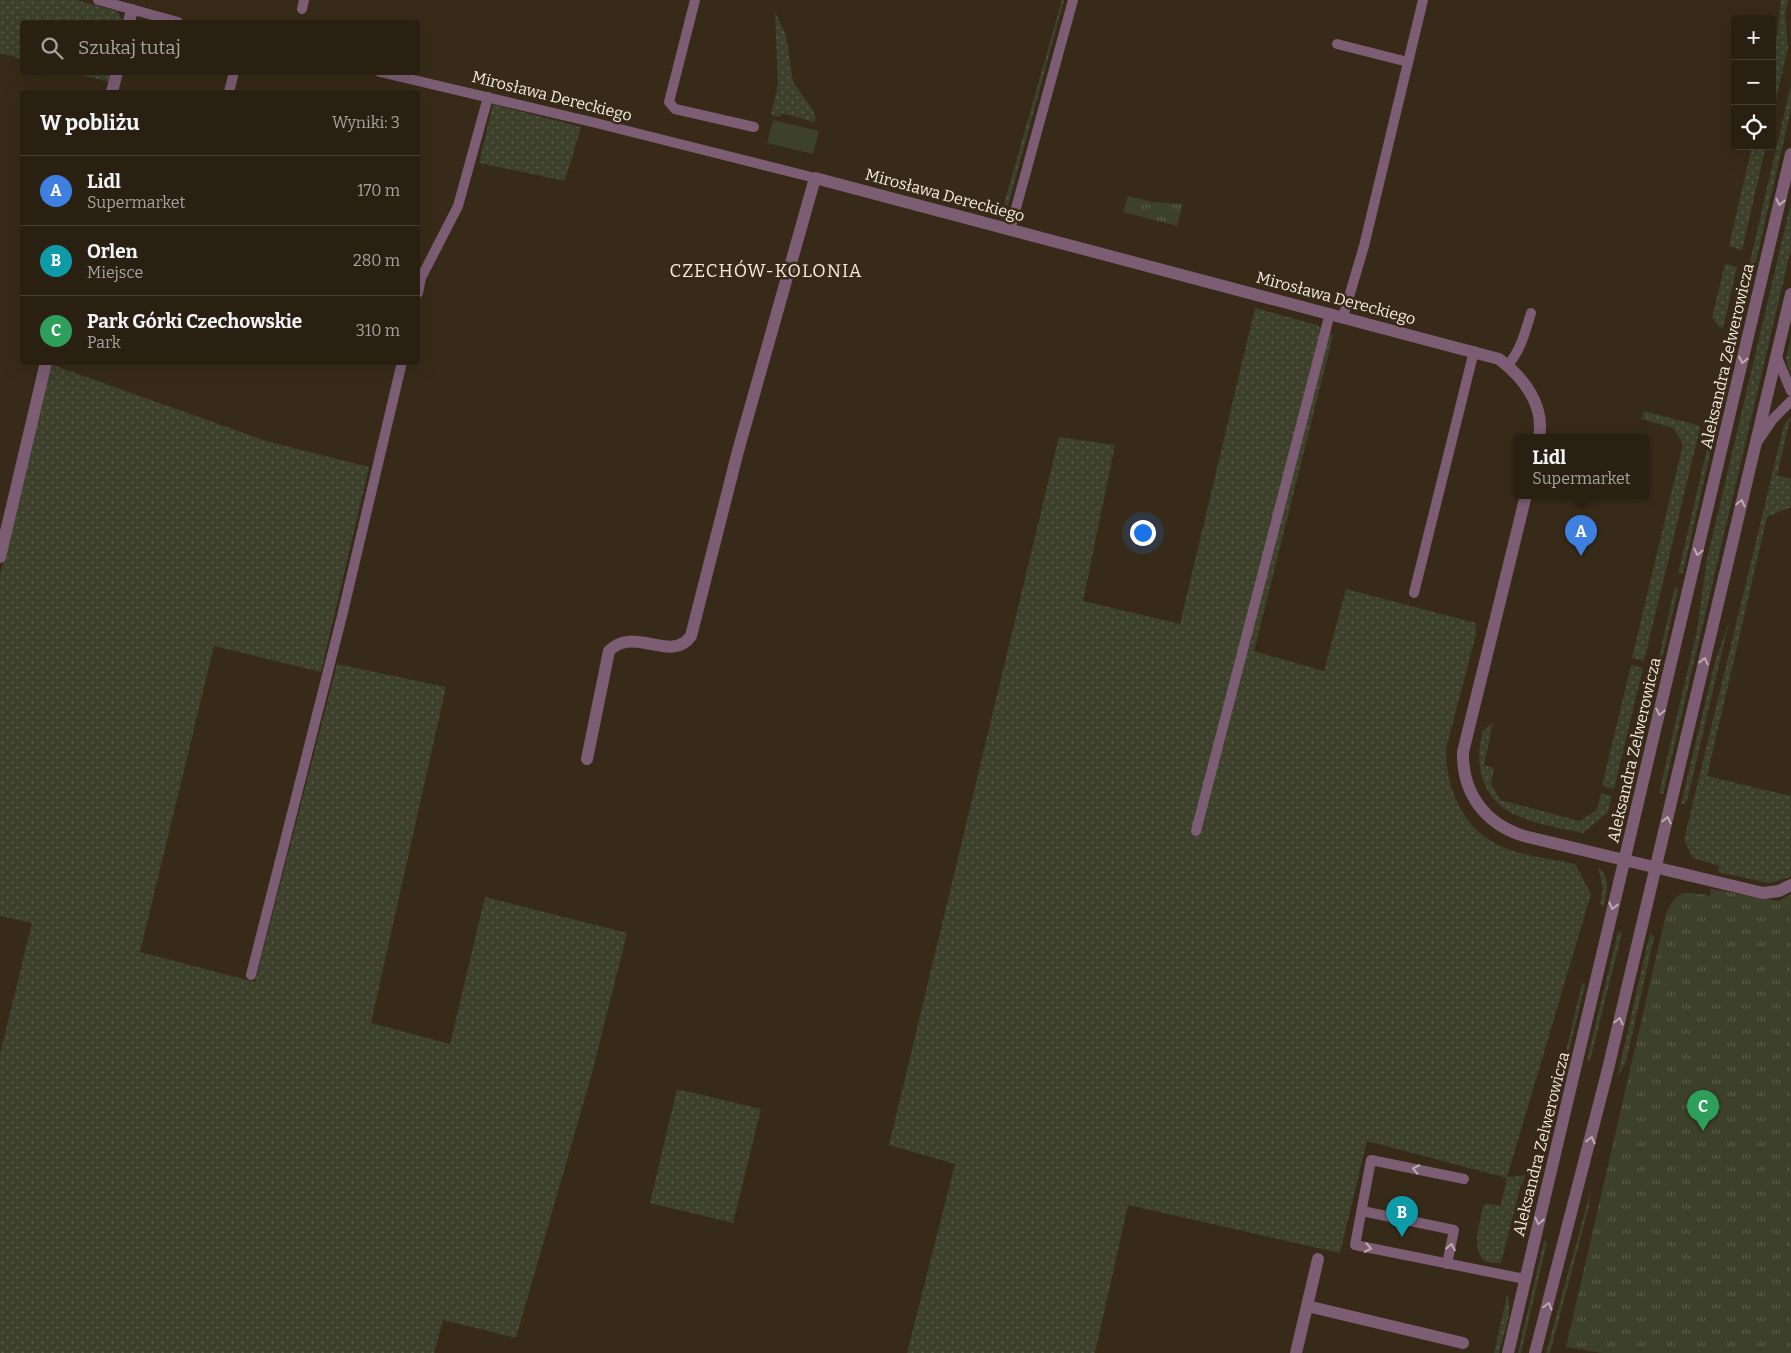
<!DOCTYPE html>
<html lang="pl">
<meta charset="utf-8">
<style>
:root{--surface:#292012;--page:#31281b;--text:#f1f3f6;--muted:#a5a39f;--line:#453e32;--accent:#f7a149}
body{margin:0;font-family:Bitter,serif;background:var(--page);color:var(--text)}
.controls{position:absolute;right:15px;top:15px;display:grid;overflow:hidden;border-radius:5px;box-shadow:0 5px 20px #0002}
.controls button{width:45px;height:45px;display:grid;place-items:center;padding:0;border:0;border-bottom:1px solid var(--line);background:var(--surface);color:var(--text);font:25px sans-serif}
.you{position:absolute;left:1142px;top:532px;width:18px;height:18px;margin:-12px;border:4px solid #fff;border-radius:50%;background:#1a73e8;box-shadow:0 0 0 8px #1a73e833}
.badge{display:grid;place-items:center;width:32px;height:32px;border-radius:50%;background:var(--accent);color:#fff;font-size:16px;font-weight:700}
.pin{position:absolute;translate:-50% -41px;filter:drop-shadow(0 1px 2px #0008)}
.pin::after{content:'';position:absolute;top:26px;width:18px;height:15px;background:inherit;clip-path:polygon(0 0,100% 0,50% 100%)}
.popup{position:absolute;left:1514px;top:434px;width:135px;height:65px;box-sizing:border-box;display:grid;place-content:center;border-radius:5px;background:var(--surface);filter:drop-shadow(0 1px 4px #0005);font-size:16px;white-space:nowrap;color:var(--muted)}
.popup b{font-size:19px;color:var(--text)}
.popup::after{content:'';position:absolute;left:50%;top:100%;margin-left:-10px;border:10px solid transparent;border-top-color:var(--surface)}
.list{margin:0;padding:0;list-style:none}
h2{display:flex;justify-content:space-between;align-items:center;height:65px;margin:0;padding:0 20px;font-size:21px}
h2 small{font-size:16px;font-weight:400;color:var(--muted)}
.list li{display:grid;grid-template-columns:32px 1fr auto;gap:15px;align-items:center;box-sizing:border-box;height:70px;padding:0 20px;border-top:1px solid var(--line)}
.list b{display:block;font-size:19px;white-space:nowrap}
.list p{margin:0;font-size:16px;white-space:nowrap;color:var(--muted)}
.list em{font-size:16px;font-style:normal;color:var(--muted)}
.icon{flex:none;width:28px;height:28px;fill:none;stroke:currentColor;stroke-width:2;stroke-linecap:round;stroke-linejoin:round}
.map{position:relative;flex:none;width:1791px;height:1353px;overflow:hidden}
.search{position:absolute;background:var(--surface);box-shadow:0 5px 20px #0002;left:20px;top:20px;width:400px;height:55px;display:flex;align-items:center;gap:12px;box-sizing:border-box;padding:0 18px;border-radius:5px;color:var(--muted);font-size:19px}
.panel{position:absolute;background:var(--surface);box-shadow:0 5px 20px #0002;left:20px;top:90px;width:400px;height:275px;border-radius:5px}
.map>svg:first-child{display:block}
.grass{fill:url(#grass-dots)}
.park{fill:url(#park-tufts)}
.pitch{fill:#3d402a}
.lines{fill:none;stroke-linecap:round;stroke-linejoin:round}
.service{stroke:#7c5d74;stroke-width:10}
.minor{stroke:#7c5d74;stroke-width:12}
.tertiary{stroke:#7c5d74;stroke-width:12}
.oneway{stroke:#beacaf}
.labels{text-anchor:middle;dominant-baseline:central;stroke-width:5;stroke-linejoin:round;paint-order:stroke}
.street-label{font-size:16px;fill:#f4ece0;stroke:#372a18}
.neighbourhood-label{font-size:18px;letter-spacing:1px;fill:#f4ece0;stroke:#372a18}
</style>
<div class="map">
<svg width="1791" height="1353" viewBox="0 0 1791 1353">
<defs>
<pattern id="grass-dots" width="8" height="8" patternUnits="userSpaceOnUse" patternTransform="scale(1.25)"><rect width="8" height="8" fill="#3d402a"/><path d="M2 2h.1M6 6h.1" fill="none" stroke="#5a5c49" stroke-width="1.8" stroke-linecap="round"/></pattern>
<pattern id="park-tufts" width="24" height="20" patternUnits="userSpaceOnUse" patternTransform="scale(1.25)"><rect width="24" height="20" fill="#3d402a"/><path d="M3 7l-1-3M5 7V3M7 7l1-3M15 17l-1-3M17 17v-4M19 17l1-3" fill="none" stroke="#5a5c49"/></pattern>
</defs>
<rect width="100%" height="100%" fill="#372a18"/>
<!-- grass -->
<g class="grass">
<path d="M 0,0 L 75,0 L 117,11 L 124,22 L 22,22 L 22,59 L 0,53 Z"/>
<path d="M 1062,0 L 1064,0 L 1008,206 L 1004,204 Z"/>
<path d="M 1781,0 L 1788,0 L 1785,14 L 1788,48 L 1772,117 L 1772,59 L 1777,36 Z"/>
<path d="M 775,12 L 786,35 L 793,82 L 813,110 L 816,118 L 814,122 L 782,113 L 780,117 L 771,115 L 778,85 Z"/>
<path d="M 73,73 L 112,73 L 109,82 Z"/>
<path d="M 1791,84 L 1791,109 L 1726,391 L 1718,401 Z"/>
<path d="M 493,104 L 581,127 L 565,181 L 479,163 Z"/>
<path d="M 1752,146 L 1766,146 L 1742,250 L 1729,246 Z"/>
<path d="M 1791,202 L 1791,249 L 1663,794 L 1659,793 L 1697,630 L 1707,559 Z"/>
<path d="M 1725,264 L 1737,267 L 1723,328 L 1719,327 L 1712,317 Z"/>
<path d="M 1255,308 L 1317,325 L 1333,335 L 1254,651 L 1324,671 L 1346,589 L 1476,623 L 1476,634 L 1446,749 C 1446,788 1461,824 1496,844 C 1519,856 1550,858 1575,864 L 1591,894 L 1507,1177 L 1526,1175 L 1520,1188 L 1501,1263 L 1485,1262 C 1470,1247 1480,1222 1484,1204 L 1501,1205 L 1507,1178 L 1367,1141 L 1340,1253 L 1128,1205 L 1095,1353 L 907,1353 L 955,1164 L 889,1145 L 1059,437 L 1115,445 L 1083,601 L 1180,624 Z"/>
<path d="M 1791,338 L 1791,370 L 1790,374 L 1786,359 Z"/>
<path d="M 50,364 L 266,441 L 369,467 L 321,672 L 214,646 L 140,952 L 255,982 L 337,664 L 446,687 L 371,1023 L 450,1044 L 485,897 L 627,933 L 592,1073 L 516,1338 L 443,1320 L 434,1353 L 0,1353 L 0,1054 L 32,923 L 0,916 L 0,575 Z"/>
<path d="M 1644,411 L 1697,425 L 1700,428 L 1644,661 L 1632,658 L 1683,444 L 1673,428 L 1642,419 Z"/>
<path d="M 1791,416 L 1777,475 L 1791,479 L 1791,507 L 1767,517 L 1707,776 L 1791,796 L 1791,877 L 1769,883 L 1718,872 L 1719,866 L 1693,858 L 1684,840 L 1784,425 Z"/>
<path d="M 1711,431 L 1713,441 L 1683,573 L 1678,574 Z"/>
<path d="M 1675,586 L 1678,590 L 1659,672 L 1655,675 Z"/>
<path d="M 1729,622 L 1687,801 L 1684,804 L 1681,804 L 1715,662 Z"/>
<path d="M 1631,665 L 1643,668 L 1614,789 L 1602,786 Z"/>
<path d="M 1651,689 L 1654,691 L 1631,792 L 1627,783 Z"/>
<path d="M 1493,723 L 1484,765 L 1494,768 L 1491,784 L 1500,800 L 1580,821 L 1597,810 L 1601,793 L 1612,796 L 1608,812 L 1583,833 C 1561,828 1536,825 1516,815 C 1482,801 1473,763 1483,731 Z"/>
<path d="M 1624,812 L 1626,813 C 1625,825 1617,835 1605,839 Z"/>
<path d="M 1598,867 C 1611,877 1607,892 1604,907 L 1600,904 L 1603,888 Z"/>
<path d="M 1618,932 L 1622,933 L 1590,1061 L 1587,1060 Z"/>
<path d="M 1650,933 L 1654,937 L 1626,1062 L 1617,1078 Z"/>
<path d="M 1582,983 L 1585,985 L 1566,1063 L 1567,1047 Z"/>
<path d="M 677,1089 L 761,1109 L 733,1223 L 650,1203 Z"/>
<path d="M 1591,1190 L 1589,1206 L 1550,1353 L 1546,1353 Z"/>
<path d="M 1544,1241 L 1547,1242 L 1521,1353 L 1518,1353 Z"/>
<path d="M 1507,1295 C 1514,1312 1503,1335 1499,1353 L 1494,1353 Z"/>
</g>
<!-- park -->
<g class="park">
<path d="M 1128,196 L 1153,202 L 1183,204 L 1177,226 L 1123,212 Z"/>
<path d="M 1711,889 L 1779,901 L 1791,894 L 1791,1353 L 1602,1353 L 1566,1347 L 1666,914 C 1677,888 1685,892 1710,896 Z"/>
</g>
<!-- pitch -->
<path class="pitch" d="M 773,120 L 819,131 L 813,154 L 767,143 Z"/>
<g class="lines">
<!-- service -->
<g class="service">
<path d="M 98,0 L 178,22"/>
<path d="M 695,0 L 669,102 L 675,109 L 754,127"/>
<path d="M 302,9 L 304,0"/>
<path d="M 1337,44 L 1408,62"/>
<path d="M 380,72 L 596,123 L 815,178"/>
<path d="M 229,92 L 234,72"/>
<path d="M 1010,230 L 1073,0"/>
<path d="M 418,293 L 421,278 L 458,206 L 488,97"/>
<path d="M 1343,317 L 1364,246 L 1423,0"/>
<path d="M 1776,355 L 1791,391"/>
<path d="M 1508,365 C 1521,350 1525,332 1531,313"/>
<path d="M 1758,441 L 1773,419 L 1791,401"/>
<path d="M 1414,593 L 1474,351"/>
<path d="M 1196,831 L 1330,313"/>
<path d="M 251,975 L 343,612 L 402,362"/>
<path d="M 1464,1179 L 1371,1160 L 1355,1245 L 1525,1279"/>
<path d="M 1362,1211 L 1454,1230 L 1447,1264"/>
</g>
<!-- minor -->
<g class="minor">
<path d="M 129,22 L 132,10"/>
<path d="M 112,92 L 117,72"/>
<path d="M 1526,495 L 1463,752 C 1462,793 1485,824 1524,836 L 1763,893 L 1779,891 L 1791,885"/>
<path d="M 0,557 L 46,362"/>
<path d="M 587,759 L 609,651 C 634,625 671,664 691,636 L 738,451 L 815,178 L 1499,359 C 1523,377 1545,405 1539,437"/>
<path d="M 1307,1306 L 1463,1343"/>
<path d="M 1296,1353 L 1318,1259"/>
</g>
<!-- tertiary -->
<g class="tertiary">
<path d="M 1508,1353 L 1791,154"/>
<path d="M 1535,1353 L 1608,1069 L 1791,294"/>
</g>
</g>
<!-- one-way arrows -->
<defs><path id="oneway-chevron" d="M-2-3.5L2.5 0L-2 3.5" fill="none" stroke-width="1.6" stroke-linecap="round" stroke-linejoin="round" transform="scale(1.25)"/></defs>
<g class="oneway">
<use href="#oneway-chevron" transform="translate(1780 202) rotate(103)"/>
<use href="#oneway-chevron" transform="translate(1743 360) rotate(103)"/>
<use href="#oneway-chevron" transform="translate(1741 503) rotate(-77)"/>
<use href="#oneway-chevron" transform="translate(1698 552) rotate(103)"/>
<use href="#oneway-chevron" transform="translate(1704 661) rotate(-77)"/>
<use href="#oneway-chevron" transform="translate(1660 712) rotate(103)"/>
<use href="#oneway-chevron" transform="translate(1667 820) rotate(-77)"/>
<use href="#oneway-chevron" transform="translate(1613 906) rotate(104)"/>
<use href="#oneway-chevron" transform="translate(1619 1021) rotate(-77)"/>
<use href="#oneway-chevron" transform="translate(1591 1140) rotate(-76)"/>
<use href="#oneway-chevron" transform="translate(1416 1169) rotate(-168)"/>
<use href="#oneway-chevron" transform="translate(1539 1221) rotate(104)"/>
<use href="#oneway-chevron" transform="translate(1451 1247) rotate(-79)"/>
<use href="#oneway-chevron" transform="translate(1368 1248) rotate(11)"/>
<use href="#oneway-chevron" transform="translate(1548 1306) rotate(-75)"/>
</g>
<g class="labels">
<!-- street labels -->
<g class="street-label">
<text transform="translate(552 96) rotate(14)">Mirosława Dereckiego</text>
<text transform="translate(945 195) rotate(15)">Mirosława Dereckiego</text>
<text transform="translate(1336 298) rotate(15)">Mirosława Dereckiego</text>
<text transform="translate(1727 356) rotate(-77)">Aleksandra Zelwerowicza</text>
<text transform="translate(1634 750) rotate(-77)">Aleksandra Zelwerowicza</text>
<text transform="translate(1541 1144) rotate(-76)">Aleksandra Zelwerowicza</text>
</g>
<!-- neighbourhood labels -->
<g class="neighbourhood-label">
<text x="766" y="271">CZECHÓW-KOLONIA</text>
</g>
</g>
</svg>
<div class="controls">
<button>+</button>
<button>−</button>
<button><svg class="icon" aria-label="locate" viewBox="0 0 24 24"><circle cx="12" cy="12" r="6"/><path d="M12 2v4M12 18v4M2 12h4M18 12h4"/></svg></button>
</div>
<div class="you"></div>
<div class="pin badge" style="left:1581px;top:556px;background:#3f7fe0">A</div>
<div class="popup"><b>Lidl</b>Supermarket</div>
<div class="pin badge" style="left:1402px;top:1237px;background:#0f9aa8">B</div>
<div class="pin badge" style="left:1703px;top:1131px;background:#2e9e5b">C</div>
<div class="search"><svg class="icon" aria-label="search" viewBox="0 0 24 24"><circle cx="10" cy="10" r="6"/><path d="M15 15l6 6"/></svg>Szukaj tutaj</div>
<section class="panel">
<h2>W pobliżu<small>Wyniki: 3</small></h2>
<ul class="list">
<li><span class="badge" style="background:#3f7fe0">A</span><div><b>Lidl</b><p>Supermarket</p></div><em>170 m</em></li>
<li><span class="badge" style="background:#0f9aa8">B</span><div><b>Orlen</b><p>Miejsce</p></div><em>280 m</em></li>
<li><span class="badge" style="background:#2e9e5b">C</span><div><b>Park Górki Czechowskie</b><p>Park</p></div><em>310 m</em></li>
</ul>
</section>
</div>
